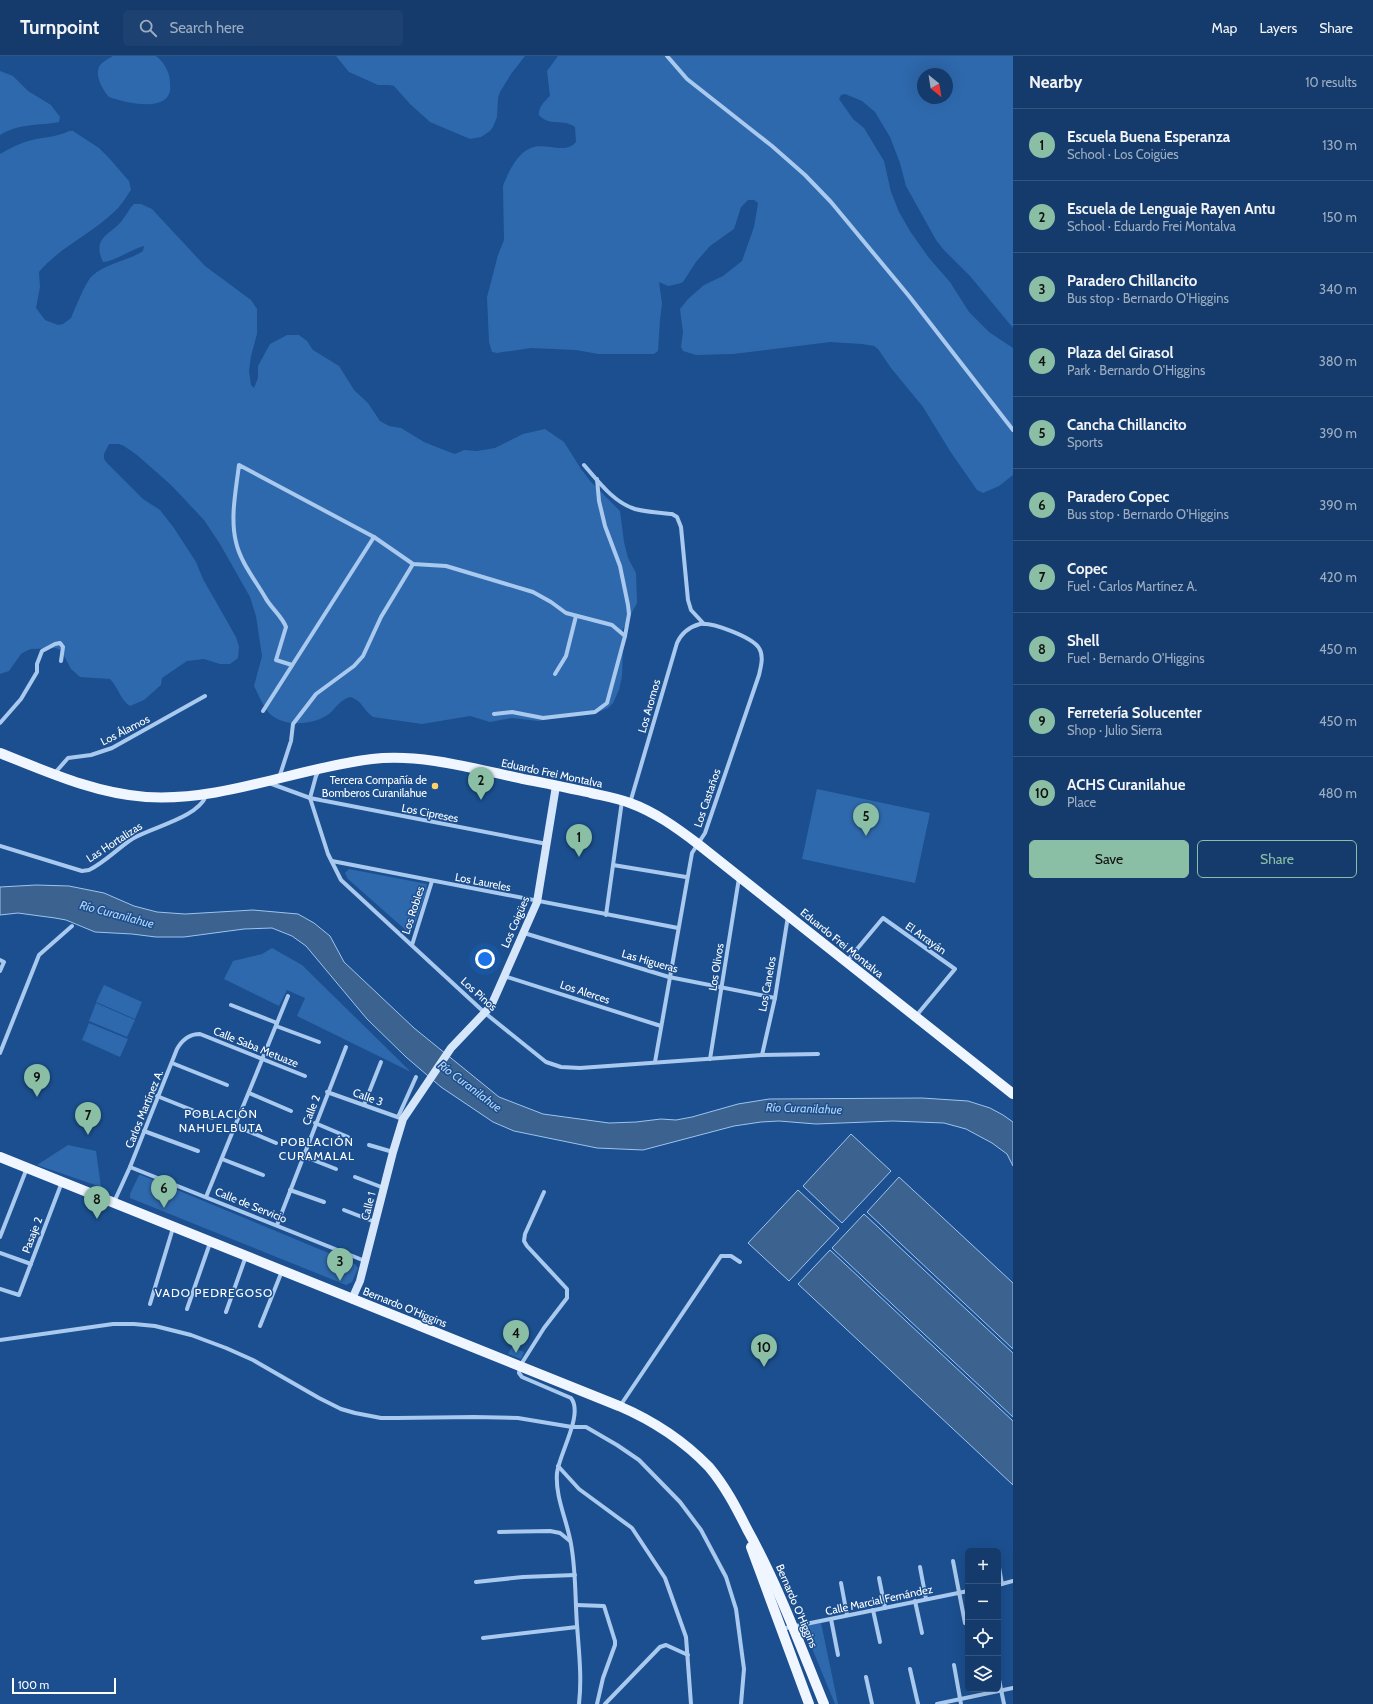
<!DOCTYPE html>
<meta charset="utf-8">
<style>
:root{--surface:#143b6b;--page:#1d4271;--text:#f1f3f6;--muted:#9dadc1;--line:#33557e;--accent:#8abfa5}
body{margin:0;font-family:Cabin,sans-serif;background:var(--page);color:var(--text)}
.controls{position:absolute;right:12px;bottom:12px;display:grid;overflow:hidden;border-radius:6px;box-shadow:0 4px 16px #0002}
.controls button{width:36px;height:36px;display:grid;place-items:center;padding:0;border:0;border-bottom:1px solid var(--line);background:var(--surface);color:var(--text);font:20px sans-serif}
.compass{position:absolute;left:917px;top:12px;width:36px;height:36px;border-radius:50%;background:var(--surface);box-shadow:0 4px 16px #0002;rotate:150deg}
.scale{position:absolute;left:12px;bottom:10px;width:104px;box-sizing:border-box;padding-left:4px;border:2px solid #fff;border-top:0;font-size:11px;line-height:14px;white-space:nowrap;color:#fff;-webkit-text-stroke:3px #1b4f8f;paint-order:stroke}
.you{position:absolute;left:485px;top:903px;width:14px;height:14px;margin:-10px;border:3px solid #fff;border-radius:50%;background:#1a73e8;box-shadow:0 0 0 6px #1a73e833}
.badge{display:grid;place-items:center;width:26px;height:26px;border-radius:50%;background:var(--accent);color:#111;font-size:13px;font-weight:700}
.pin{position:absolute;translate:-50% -33px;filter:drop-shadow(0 1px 2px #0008)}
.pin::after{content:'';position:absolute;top:21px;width:14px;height:12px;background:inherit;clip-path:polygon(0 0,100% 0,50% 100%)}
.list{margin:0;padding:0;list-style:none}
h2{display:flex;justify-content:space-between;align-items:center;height:52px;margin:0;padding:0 16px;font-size:17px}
h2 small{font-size:13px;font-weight:400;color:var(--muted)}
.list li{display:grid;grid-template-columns:26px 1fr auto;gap:12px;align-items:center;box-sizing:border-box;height:72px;padding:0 16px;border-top:1px solid var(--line)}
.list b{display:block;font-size:15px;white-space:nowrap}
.list p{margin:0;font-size:13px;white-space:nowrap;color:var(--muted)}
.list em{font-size:13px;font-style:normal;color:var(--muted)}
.actions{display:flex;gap:8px;padding:12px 16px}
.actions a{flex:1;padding:9px 0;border:1px solid var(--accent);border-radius:6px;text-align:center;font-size:14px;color:var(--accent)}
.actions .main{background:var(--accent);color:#111}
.icon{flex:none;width:22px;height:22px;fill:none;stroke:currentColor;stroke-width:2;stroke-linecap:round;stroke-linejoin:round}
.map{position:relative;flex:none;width:1013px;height:1648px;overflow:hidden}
header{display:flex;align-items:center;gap:24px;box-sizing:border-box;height:56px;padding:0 20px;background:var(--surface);border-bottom:1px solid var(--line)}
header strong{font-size:19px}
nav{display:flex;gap:22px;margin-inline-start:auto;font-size:14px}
.search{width:280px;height:36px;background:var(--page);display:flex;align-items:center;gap:10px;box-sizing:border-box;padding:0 14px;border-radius:6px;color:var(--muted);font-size:15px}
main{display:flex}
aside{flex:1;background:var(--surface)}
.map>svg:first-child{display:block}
.green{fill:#2e69ad;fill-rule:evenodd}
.water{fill:#3c6290;stroke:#9cc4f0}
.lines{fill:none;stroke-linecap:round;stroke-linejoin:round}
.street{stroke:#a9c9ee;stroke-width:4}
.secondary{stroke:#d6e6fa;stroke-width:8}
.primary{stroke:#f0f6ff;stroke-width:10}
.poi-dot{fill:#ffd166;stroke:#1b4f8f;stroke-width:1.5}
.labels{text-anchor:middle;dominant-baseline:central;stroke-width:3;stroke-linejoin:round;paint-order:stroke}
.street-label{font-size:11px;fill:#fff;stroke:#1b4f8f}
.poi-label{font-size:11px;fill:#fff;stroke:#1b4f8f;text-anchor:end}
.water-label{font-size:12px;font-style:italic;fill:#b5d3f5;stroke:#1b4f8f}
.neighbourhood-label{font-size:12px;letter-spacing:1px;fill:#fff;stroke:#1b4f8f}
</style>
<header>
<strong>Turnpoint</strong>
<div class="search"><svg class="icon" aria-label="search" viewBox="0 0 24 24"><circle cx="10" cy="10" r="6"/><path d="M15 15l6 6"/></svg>Search here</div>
<nav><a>Map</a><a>Layers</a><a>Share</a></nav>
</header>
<main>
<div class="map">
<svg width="1013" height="1648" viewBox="0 0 1013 1648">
<rect width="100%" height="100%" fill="#1b4f8f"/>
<!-- green -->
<g class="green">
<path d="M 113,0 L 156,0 C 164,6 170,17 170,26 C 170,30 171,35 169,38 C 161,56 123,46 109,41 C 102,33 93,17 101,8 C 104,5 109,2 113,0 Z"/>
<path d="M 336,0 L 525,0 L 511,18 L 500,36 L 498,42 L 497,61 L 493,71 L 490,75 L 481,81 L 470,83 L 430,66 L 410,48 L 394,30 L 389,29 L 378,29 L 349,16 Z"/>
<path d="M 558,0 L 1013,0 L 1013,272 L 970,220 L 943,193 L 936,184 L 906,130 L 900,107 L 890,81 L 875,56 L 862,45 L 845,38 L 841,39 L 839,43 L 853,63 L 864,72 L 884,105 L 891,136 L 899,156 L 910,175 L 929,202 L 950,226 L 969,256 L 989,276 L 1013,292 L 1013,419 L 999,430 L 983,437 L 977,434 L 950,395 L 923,351 L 891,312 L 878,293 L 874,290 L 862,288 L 830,286 L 733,298 L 696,299 L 683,295 L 681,291 L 683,276 L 680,253 L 688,243 L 704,229 L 723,220 L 742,205 L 754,171 L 758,147 L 754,144 L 748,144 L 741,151 L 734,173 L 710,190 L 696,206 L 683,226 L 678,228 L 668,230 L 659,226 L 662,247 L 660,264 L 658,295 L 654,298 L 598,298 L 576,294 L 531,292 L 497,297 L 492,296 L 489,286 L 487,241 L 498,199 L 504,184 L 503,130 C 508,117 517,97 531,92 C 545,86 565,99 576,86 L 575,71 C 563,62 549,71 539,59 C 538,51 545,45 550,40 L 547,15 ZM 923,18 L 947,18 L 947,42 L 923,42 Z"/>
<path d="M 0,15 L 13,20 L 28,35 L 51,49 L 60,61 L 59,66 C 38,70 19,67 0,79 Z"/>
<path d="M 69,75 L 73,75 L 99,92 L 109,102 L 129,125 L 131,134 C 126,141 121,150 114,156 C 91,178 60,191 39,216 L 40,231 L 36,252 L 45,264 L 58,269 L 63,268 L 71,262 C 75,253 86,225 92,220 C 106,207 128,205 143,195 L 144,190 C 132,193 113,206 103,206 C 93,184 105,181 119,168 C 125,162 128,154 134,148 L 141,148 L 152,153 L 205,210 L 251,244 L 257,253 L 257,278 L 251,300 L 249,315 L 251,329 L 254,332 L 258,322 L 258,310 L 270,288 L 287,279 L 299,279 L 307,285 L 313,294 L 339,310 L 354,334 L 368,347 L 380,365 L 389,370 L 401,372 L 424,386 L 444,394 L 455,398 L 464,394 L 477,395 L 495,392 L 523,378 L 545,373 L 564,386 L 581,413 L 591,426 L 620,455 L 624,486 L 628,502 L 636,517 L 637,547 L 622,575 L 623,594 L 622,620 L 619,634 L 613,647 L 608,652 L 594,658 L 575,659 L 538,665 L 512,662 L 490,666 L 470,660 L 422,668 L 373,661 C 363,654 362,644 350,641 C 340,644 337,651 329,658 C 314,669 284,672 269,657 C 263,650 258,638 254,630 L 262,600 L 256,560 L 250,541 L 220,488 L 204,464 L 171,429 L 137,399 L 124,390 L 119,388 L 109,388 L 104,398 L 104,403 L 107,407 L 143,443 L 160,454 L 174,472 L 196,506 L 203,523 L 236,581 L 239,591 L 238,602 L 230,608 L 220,608 L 204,603 L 187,605 L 162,622 L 161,629 L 144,644 L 130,650 C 121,645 118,631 110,623 L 80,621 L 71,613 L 61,594 L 56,592 L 31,593 L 26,595 L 21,598 L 9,615 L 0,618 L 0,98 C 10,92 20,87 32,84 C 44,81 57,81 69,75 Z"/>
<path d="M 817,733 L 930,757 L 915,827 L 802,803 Z"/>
<path d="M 349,813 L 427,828 L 426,833 L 427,834 L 414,871 L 409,877 L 348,823 L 345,817 Z"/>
<path d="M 272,892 L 302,909 L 411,1016 L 297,960 L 305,942 L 287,934 L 279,950 L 224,923 L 233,905 L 262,898 Z"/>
<path d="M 104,929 L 142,946 L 135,963 L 96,946 Z"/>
<path d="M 96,947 L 135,964 L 127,981 L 89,965 Z"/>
<path d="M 89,967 L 128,983 L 120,1001 L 82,984 Z"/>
<path d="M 68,1089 L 96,1095 L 101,1131 L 37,1109 Z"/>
<path d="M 139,1119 L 141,1119 L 355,1208 L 358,1212 L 352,1226 L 346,1229 L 130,1142 L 130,1138 Z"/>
<path d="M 512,1291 L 524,1296 L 521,1303 L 508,1298 Z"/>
<path d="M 821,1567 L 838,1648 L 835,1648 L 804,1573 L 808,1569 Z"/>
</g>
<!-- water -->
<g class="water">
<path d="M 36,829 L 69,830 L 104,837 L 134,850 L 157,856 L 185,858 L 253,854 L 298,858 L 314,867 L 330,880 L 344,906 L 414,972 L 499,1041 L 543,1058 L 609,1067 L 636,1066 L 661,1063 L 676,1064 L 692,1061 L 738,1048 L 769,1043 L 922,1042 L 968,1045 L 990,1052 L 1003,1059 L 1013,1066 L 1013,1110 L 1007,1098 L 992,1087 L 966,1073 L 944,1067 L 893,1065 L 816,1068 L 779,1065 L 761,1066 L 734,1070 L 643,1094 L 597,1092 L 514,1075 L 493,1066 L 441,1031 L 406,1001 L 367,963 L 306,890 L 292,880 L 272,872 L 244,873 L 184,881 L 156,881 L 132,878 L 95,876 L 66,864 L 55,862 L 18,857 L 0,859 L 0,831 Z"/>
<path d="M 851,1078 L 891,1115 L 842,1167 L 803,1130 Z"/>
<path d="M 899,1121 L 1013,1227 L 1013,1293 L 867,1156 Z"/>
<path d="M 798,1134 L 839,1172 L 789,1225 L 748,1187 Z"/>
<path d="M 864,1158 L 1013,1297 L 1013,1361 L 832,1192 Z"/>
<path d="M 830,1194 L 1013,1365 L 1013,1429 L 798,1228 Z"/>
</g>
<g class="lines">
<!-- street -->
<g class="street">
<path d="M 667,0 L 687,23 L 772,90 L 805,119 L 831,146 L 909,240 L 1013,374"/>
<path d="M 584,409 C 598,425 613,446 635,453 C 647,456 660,457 672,458 L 677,461 L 681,471 L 688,544 L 691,554 L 704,568"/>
<path d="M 292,609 L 276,604 L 286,571 C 282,560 270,551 265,541 C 255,524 240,505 236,486 C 230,462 236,434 239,409 L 374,481 L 413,508 L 446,510 L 533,536 L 551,546 L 566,557 L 612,569 L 625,580"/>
<path d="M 555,618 L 566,600 L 576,560"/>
<path d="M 263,655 L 374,481"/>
<path d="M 494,658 L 512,656 L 543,662 L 595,656 L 607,647 L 625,580 L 629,558 L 628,549 L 620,510 L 605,470 L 599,445 L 597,423"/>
<path d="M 0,667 L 21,643 L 37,616 L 37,608 L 42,595 L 55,588 L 60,587 L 63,591 L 61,605"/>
<path d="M 54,718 L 68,702 L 91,699 L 112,692 L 205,640"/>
<path d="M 279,722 L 291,685 L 293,668 L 316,638 L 354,610 L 363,600 L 381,561 L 413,508"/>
<path d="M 269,727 L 310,742 L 547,788"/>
<path d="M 310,742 L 328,798 L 341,824 L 485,957 L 546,1006 L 561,1011 L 580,1012 L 762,999 L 818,998"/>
<path d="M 310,742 L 316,720 L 319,714"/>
<path d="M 630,747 L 677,587 C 681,578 689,571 700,568 C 712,566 752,581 759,592 C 764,600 761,610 759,619 L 705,777 L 692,797 L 655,1006"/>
<path d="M 0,790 L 82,815 L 89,814 C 105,806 117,793 132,783 C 152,771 197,762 206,740"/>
<path d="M 332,805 L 678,872"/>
<path d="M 613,809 L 686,821"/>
<path d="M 606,859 L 622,745"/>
<path d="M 524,877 L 669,921 L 775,942"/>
<path d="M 412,889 L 432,825"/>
<path d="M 0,904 L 4,906 L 0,915"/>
<path d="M 847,905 L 883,862 L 955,913 L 916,960"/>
<path d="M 504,920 L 661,970"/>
<path d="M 231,949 L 277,967"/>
<path d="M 276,970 L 319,986"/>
<path d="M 0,997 L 39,899 L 72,870"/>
<path d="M 762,999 L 775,942 L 788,860"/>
<path d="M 710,1003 L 739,822"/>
<path d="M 172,1007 L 227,1029"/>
<path d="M 327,1036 L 403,1063"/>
<path d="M 249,1037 L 291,1055"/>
<path d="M 157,1040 L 212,1062"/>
<path d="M 364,1049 L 381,1006"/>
<path d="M 398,1061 L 416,1021"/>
<path d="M 315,1067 L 348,1081"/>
<path d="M 236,1070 L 276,1087"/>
<path d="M 144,1075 L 198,1095"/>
<path d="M 369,1089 L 393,1096"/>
<path d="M 303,1100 L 336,1113"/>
<path d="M 222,1103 L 263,1119"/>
<path d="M 130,1111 L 365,1205"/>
<path d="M 355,1121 L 384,1132"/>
<path d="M 290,1134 L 324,1146"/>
<path d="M 544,1136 L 525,1178 L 524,1185 L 527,1190 L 567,1233 L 567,1242 L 544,1272 L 520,1310 L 519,1317 L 522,1321 L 571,1342 C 584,1358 559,1398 557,1417 C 555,1441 567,1464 571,1488 C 576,1515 575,1542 577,1569 C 579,1596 582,1622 579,1648"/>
<path d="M 206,1141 L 288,940"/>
<path d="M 114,1146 L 130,1111 L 177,993 C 182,984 190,978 200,978 L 305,1020"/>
<path d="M 344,1154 L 375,1166"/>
<path d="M 277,1169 L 346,991"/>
<path d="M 0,1181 L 27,1112"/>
<path d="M 0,1197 L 31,1208"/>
<path d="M 0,1233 L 19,1239 L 62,1126"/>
<path d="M 150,1248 L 173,1172"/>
<path d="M 187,1253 L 210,1187"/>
<path d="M 226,1256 L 246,1200"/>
<path d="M 260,1270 L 282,1215"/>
<path d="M 0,1284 L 113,1268 L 134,1268 L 155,1270 L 191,1279 L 226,1292 L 253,1304 L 319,1342 L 341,1353 L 355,1357 L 381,1362 L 397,1362 L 474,1361 L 518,1362 L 572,1371 L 586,1371 L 617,1389 L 639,1404 L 680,1446 L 701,1474 L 726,1521 L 736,1553 L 744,1613 L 741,1648"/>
<path d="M 620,1350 L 721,1200 L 731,1200 L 740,1206"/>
<path d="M 558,1410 L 579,1433 L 632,1472 L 665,1522 L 686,1581 L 691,1648"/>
<path d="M 499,1476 L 550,1475 L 560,1477 L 570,1485"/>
<path d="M 953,1505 L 965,1567"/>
<path d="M 998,1506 L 1002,1528"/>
<path d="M 920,1511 L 926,1543"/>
<path d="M 879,1522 L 885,1552"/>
<path d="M 476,1526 L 523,1521 L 575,1519"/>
<path d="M 841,1527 L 847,1559"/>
<path d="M 998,1529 L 1013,1525"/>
<path d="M 915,1545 L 922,1577"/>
<path d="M 576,1549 L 604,1550 L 615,1585 L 615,1589 L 603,1622 L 597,1648"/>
<path d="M 873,1554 L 880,1586"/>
<path d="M 831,1563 L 838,1599"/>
<path d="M 781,1573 L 968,1535"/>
<path d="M 483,1582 L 577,1571"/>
<path d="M 954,1609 L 961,1648"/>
<path d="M 910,1613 L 918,1648"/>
<path d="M 998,1619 L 1004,1648"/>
<path d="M 866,1621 L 872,1648"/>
<path d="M 605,1648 L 660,1591 L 666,1589 L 688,1599"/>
<path d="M 937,1648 L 1013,1632"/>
</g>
<!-- secondary -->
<path class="secondary" d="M 352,1243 L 360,1225 L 393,1096 L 403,1063 L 451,992 L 491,950 L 537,846 L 556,730"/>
<!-- primary -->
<g class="primary">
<path d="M 0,697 C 48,716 94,737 146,741 C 223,746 296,712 372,703 C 420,697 476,713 523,723 C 546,727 568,732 591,737 C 604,740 617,742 630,747 C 655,756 677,772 698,788 L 1013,1038"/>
<path d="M 0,1101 L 619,1350 C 654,1365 683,1384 709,1411 C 725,1430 736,1451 747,1473 C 778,1529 800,1589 824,1648"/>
<path d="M 751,1491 L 809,1648"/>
</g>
</g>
<!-- markers -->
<circle class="poi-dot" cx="435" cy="730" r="4"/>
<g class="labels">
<!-- street labels -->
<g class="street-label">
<text transform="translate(649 650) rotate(-74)">Los Aromos</text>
<text transform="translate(125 674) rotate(-27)">Los Álamos</text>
<text transform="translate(552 717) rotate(12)">Eduardo Frei Montalva</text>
<text transform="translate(707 742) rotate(-71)">Los Castaños</text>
<text transform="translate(430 757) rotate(11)">Los Cipreses</text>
<text transform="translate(114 786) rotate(-33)">Las Hortalizas</text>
<text transform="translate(483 826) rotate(11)">Los Laureles</text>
<text transform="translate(413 854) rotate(-72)">Los Robles</text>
<text transform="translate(515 866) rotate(-67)">Los Coigües</text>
<text transform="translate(926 882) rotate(35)">El Arrayán</text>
<text transform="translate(842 887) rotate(39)">Eduardo Frei Montalva</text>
<text transform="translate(650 905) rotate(16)">Las Higueras</text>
<text transform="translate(716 911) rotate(-81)">Los Olivos</text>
<text transform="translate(767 928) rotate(-80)">Los Canelos</text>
<text transform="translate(585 936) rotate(18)">Los Alerces</text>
<text transform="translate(479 938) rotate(42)">Los Pinos</text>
<text transform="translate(256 991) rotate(22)">Calle Saba Metuaze</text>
<text transform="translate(368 1041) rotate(20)">Calle 3</text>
<text transform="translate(144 1053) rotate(-68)">Carlos Martínez A.</text>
<text transform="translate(311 1054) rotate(-69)">Calle 2</text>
<text transform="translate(251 1149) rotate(22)">Calle de Servicio</text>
<text transform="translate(368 1150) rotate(-75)">Calle 1</text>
<text transform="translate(32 1179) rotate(-69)">Pasaje 2</text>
<text transform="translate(405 1251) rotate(22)">Bernardo O'Higgins</text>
<text transform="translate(879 1544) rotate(-12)">Calle Marcial Fernández</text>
<text transform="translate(797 1550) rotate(67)">Bernardo O'Higgins</text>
</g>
<!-- poi labels -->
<g class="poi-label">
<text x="427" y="724">Tercera Compañía de<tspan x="427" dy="13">Bomberos Curanilahue</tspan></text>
</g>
<!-- water labels -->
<g class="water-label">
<text transform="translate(117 858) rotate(15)">Río Curanilahue</text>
<text transform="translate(470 1030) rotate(37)">Río Curanilahue</text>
<text transform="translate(804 1052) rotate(2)">Río Curanilahue</text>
</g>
<!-- neighbourhood labels -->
<g class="neighbourhood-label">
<text x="221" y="1057">POBLACIÓN<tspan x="221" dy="14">NAHUELBUTA</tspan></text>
<text x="317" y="1085">POBLACIÓN<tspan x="317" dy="14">CURAMALAL</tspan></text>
<text x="214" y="1236">VADO PEDREGOSO</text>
</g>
</g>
</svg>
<div class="controls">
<button>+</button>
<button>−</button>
<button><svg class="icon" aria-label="locate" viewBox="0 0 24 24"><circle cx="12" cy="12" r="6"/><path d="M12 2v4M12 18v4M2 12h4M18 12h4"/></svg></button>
<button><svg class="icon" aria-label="layers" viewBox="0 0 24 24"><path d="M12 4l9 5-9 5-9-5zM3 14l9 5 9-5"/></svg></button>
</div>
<svg class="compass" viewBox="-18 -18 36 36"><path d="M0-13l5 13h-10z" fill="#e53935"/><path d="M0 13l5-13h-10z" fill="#9dadc1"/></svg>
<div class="scale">100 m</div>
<div class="you"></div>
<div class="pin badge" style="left:579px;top:801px">1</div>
<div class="pin badge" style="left:481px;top:744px">2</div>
<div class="pin badge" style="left:340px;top:1225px">3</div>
<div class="pin badge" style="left:516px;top:1297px">4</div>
<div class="pin badge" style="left:866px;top:780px">5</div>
<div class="pin badge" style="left:164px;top:1152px">6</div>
<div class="pin badge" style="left:88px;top:1079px">7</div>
<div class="pin badge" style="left:97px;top:1163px">8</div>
<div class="pin badge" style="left:37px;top:1041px">9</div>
<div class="pin badge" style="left:764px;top:1311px">10</div>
</div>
<aside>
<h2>Nearby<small>10 results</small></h2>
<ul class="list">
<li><span class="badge">1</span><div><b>Escuela Buena Esperanza</b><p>School · Los Coigües</p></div><em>130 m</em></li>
<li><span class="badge">2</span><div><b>Escuela de Lenguaje Rayen Antu</b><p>School · Eduardo Frei Montalva</p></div><em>150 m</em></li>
<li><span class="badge">3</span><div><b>Paradero Chillancito</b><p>Bus stop · Bernardo O'Higgins</p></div><em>340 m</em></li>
<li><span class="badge">4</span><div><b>Plaza del Girasol</b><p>Park · Bernardo O'Higgins</p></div><em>380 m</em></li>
<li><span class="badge">5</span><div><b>Cancha Chillancito</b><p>Sports</p></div><em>390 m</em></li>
<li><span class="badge">6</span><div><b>Paradero Copec</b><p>Bus stop · Bernardo O'Higgins</p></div><em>390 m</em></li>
<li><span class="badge">7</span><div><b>Copec</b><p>Fuel · Carlos Martínez A.</p></div><em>420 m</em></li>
<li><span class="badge">8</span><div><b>Shell</b><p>Fuel · Bernardo O'Higgins</p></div><em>450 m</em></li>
<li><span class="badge">9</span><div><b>Ferretería Solucenter</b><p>Shop · Julio Sierra</p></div><em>450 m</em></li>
<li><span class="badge">10</span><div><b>ACHS Curanilahue</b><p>Place</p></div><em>480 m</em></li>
</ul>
<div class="actions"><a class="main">Save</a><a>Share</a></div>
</aside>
</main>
